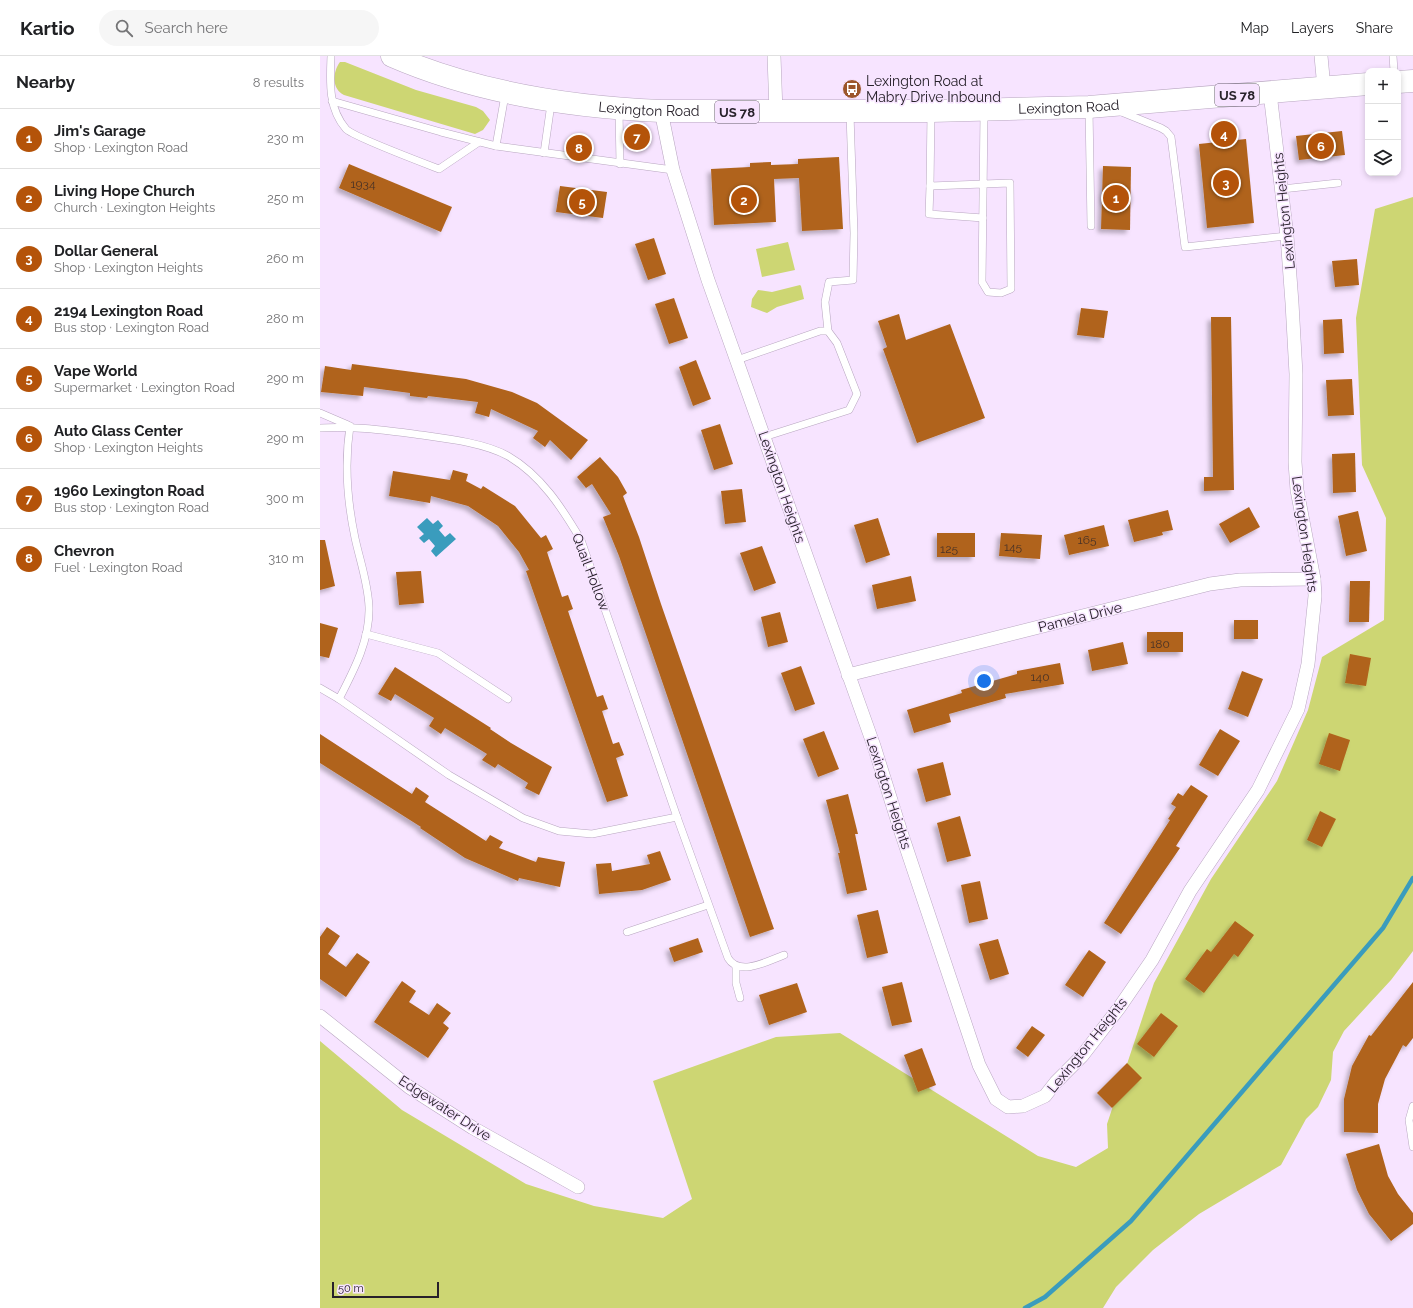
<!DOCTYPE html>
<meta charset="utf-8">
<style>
:root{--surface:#fff;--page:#f6f6f6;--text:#202124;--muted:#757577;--line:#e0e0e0;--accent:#b45309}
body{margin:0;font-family:Raleway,sans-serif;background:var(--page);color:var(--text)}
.controls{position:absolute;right:12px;top:12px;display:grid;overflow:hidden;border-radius:8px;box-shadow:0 2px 6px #0003}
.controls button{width:36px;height:36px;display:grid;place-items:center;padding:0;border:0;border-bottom:1px solid var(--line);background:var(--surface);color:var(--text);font:20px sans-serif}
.scale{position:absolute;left:12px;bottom:10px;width:107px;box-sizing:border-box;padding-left:4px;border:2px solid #27212a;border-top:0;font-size:11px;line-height:14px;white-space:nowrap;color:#27212a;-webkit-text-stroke:3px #f7e4ff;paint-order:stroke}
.you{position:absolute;left:664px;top:625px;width:14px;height:14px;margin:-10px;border:3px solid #fff;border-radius:50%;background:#1a73e8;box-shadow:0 0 0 6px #1a73e833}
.badge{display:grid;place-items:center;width:26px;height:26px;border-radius:50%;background:var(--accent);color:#fff;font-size:13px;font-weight:700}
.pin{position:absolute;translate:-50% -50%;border:2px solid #fff;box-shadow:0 1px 4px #0006}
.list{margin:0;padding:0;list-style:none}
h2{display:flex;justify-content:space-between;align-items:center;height:52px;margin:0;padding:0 16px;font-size:17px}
h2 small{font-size:13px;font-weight:400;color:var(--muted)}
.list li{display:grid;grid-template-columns:26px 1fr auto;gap:12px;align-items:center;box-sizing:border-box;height:60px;padding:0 16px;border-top:1px solid var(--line)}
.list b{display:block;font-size:15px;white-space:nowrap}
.list p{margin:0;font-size:13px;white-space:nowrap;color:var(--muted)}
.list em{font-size:13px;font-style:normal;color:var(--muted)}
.icon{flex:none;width:22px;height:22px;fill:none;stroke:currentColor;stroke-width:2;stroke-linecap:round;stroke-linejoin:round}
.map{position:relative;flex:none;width:1093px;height:1252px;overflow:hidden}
header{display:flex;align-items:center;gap:24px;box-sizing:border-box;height:56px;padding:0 20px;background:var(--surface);border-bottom:1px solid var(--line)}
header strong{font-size:19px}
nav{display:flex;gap:22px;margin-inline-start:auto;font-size:14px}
.search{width:280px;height:36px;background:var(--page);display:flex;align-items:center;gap:10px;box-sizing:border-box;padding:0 14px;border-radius:22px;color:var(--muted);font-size:15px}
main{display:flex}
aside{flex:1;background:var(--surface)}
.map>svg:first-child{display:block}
.green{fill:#cdd673}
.water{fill:#3a9cbd}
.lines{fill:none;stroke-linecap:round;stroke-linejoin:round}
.stream{stroke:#3a9cbd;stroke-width:4.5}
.building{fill:#b0631b;filter:url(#shadow)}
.service-casing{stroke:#b8a6c0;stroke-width:8}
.minor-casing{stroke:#b8a6c0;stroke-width:14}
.trunk-casing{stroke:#b8a6c0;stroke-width:23}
.service{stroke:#fff;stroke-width:7}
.minor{stroke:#fff;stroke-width:13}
.trunk{stroke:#fff;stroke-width:22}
.labels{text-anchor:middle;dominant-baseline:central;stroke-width:3;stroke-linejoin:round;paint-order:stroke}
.number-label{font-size:12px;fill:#493226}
.shield{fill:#f7e4ff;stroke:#655c6a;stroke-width:1}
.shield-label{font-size:13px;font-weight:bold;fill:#27212a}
.poi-label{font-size:14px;fill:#27212a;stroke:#f7e4ff;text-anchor:start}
.street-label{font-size:14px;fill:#27212a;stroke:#f7e4ff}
</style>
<header>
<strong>Kartio</strong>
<div class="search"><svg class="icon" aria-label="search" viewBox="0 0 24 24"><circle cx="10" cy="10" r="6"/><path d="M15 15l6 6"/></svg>Search here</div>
<nav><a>Map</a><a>Layers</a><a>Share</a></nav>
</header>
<main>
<aside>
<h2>Nearby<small>8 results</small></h2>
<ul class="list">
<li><span class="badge">1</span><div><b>Jim's Garage</b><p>Shop · Lexington Road</p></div><em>230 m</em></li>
<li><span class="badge">2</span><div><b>Living Hope Church</b><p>Church · Lexington Heights</p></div><em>250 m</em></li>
<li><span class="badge">3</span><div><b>Dollar General</b><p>Shop · Lexington Heights</p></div><em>260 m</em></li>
<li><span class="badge">4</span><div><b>2194 Lexington Road</b><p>Bus stop · Lexington Road</p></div><em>280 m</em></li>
<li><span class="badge">5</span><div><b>Vape World</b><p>Supermarket · Lexington Road</p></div><em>290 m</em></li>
<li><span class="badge">6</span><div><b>Auto Glass Center</b><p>Shop · Lexington Heights</p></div><em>290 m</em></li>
<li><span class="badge">7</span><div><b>1960 Lexington Road</b><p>Bus stop · Lexington Road</p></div><em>300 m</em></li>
<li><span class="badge">8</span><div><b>Chevron</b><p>Fuel · Lexington Road</p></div><em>310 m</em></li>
</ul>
</aside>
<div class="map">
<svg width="1093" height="1252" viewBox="0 0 1093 1252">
<defs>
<filter id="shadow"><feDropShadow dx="-3.5" dy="3.5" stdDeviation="2" flood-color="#0004"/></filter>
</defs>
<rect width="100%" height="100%" fill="#f7e4ff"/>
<!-- green -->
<g class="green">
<path d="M 20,6 L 25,6 L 96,34 L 156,51 L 163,55 L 170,64 L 163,74 L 155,78 L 24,39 C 12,33 12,17 20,6 Z"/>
<path d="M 1093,141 L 1093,895 L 1071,924 L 1024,975 L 1013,996 L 1011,1024 L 998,1051 L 986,1063 L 961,1109 L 879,1158 L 833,1194 L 796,1231 L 783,1252 L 0,1252 L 0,985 L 82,1054 L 206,1128 L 274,1150 L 343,1162 L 372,1143 L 333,1025 L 456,981 L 520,977 L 718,1100 L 756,1111 L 788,1092 L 787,1068 L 834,927 L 891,823 L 957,725 L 988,654 L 1002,601 L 1064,564 L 1066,462 L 1042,409 L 1036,262 L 1055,153 Z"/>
<path d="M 468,186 L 475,214 L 442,221 L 436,193 Z"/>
<path d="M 480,229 L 481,230 L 484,243 L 457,251 L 447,257 L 431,251 L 432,243 L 438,234 L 452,236 Z"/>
</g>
<!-- water -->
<path class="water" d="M 107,462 L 113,468 L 118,464 L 123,470 L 119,474 L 125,481 L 130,477 L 136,483 L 116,501 L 111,495 L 115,490 L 109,483 L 104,487 L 99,482 L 104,478 L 97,471 Z"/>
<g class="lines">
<!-- stream -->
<path class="stream" d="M 705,1252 L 725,1241 L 811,1165 L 1063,872 L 1093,822"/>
</g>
<!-- building -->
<g class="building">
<path d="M 1022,75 L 1025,99 L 979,104 L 976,80 Z"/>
<path d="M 251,82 L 271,85 L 269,98 L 249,95 Z"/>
<path d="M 926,83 L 934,167 L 887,172 L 879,88 Z"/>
<path d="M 519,101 L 523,173 L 482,175 L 479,122 L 454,123 L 456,166 L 394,169 L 391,113 L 430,111 L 430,107 L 451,106 L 451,109 L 478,108 L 478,103 Z"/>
<path d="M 29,108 L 132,151 L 121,176 L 19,132 Z"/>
<path d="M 783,110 L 811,111 L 810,174 L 781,173 Z"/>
<path d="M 240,130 L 287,136 L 283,162 L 236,156 Z"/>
<path d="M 334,182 L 346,218 L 328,224 L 315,188 Z"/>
<path d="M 1037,203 L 1039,229 L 1015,231 L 1012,205 Z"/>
<path d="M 354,242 L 368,282 L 349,288 L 335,248 Z"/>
<path d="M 761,252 L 788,255 L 784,282 L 757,279 Z"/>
<path d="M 579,258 L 586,284 L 630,268 L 665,362 L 597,387 L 563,293 L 567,291 L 558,265 Z"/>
<path d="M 891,261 L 911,261 L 914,434 L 884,435 L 884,421 L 893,421 Z"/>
<path d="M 1022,263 L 1024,297 L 1004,298 L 1003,264 Z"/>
<path d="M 376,304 L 391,343 L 373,350 L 359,311 Z"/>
<path d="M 32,308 L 146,323 L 192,336 L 217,347 L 268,384 L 251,404 L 230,384 L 225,391 L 213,382 L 218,375 L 171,353 L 169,361 L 155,357 L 158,346 L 108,340 L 107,342 L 90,340 L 90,337 L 44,331 L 43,340 L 1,336 L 5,310 L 31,314 Z"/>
<path d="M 1032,323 L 1034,359 L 1008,360 L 1006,324 Z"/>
<path d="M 400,368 L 413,408 L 394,414 L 381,374 Z"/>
<path d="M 1035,397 L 1036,436 L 1013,437 L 1012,398 Z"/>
<path d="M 280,401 L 298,421 L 307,437 L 303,440 L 319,481 L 341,548 L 454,873 L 430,881 L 299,500 L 283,461 L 291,458 L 272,428 L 266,432 L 257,421 Z"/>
<path d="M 133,414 L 148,418 L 146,425 L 161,433 L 163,430 L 195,450 L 221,482 L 226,479 L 233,493 L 227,496 L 242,541 L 248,539 L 253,553 L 248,555 L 277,641 L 283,639 L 288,653 L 282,655 L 293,688 L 299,686 L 304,699 L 296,702 L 308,740 L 287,746 L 206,515 L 209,514 L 199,496 L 178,470 L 148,450 L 111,440 L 110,447 L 69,440 L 73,415 L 130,424 Z"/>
<path d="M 422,433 L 426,466 L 405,468 L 401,435 Z"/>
<path d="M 929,451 L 940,471 L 910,487 L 899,468 Z"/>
<path d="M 848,454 L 853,474 L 842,476 L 843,479 L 814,486 L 808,464 Z"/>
<path d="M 1038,455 L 1047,495 L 1026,500 L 1018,460 Z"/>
<path d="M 558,462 L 570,499 L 546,507 L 534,469 Z"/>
<path d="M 784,469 L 789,490 L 749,499 L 744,479 Z"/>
<rect x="617" y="477" width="38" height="24"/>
<path d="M 681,477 L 722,479 L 720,503 L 679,500 Z"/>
<path d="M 0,484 L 5,484 L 15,530 L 0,534 Z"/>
<path d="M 442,490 L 456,527 L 434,535 L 420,497 Z"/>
<path d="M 101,515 L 104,547 L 79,549 L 76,516 Z"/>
<path d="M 591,520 L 596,545 L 557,553 L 552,529 Z"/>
<path d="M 1030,525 L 1050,525 L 1049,566 L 1029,566 Z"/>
<path d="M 460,556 L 468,586 L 448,591 L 441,561 Z"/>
<rect x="914" y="564" width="24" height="19"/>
<path d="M 0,567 L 18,572 L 9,602 L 0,600 Z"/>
<rect x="827" y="576" width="36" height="20"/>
<path d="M 803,586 L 808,608 L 772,615 L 768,594 Z"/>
<path d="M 1030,598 L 1051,602 L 1046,630 L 1025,627 Z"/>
<path d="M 740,607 L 744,628 L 685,638 L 686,642 L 629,658 L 631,666 L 594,677 L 587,654 L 642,637 L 641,634 L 697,618 L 697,615 Z"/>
<path d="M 481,610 L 495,648 L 475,655 L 461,617 Z"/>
<path d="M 75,611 L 171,672 L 170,673 L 191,687 L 232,711 L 219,739 L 205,732 L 208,727 L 178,708 L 175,712 L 162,704 L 167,698 L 125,672 L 121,678 L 109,670 L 114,662 L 75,638 L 71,645 L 58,638 Z"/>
<path d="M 922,615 L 943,623 L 928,661 L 908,653 Z"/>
<path d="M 900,673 L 920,685 L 898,720 L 879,709 Z"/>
<path d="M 504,675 L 519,713 L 498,721 L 483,683 Z"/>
<path d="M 1009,677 L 1030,684 L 1020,715 L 999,708 Z"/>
<path d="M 0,678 L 92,738 L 96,731 L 109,740 L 105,746 L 166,785 L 170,779 L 183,786 L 179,792 L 216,806 L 218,801 L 245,806 L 240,831 L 199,822 L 198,825 L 145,802 L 100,772 L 101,771 L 0,707 Z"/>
<path d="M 623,706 L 631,739 L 606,746 L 597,713 Z"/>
<path d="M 871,729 L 888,740 L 856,790 L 860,792 L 801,878 L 784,867 L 850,764 L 848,763 L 856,751 L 851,748 L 858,737 L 863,740 Z"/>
<path d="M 528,738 L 538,778 L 535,778 L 547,834 L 527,838 L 518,797 L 520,797 L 506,744 Z"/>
<path d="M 1000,755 L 1016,763 L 1002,791 L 987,784 Z"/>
<path d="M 640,760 L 651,800 L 627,806 L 617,767 Z"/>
<path d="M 340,795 L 351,824 L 322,834 L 279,838 L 276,808 L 291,807 L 292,815 L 330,808 L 327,799 Z"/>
<path d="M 660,825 L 668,863 L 649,867 L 641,829 Z"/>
<path d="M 558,854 L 568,897 L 547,902 L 537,859 Z"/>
<path d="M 915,865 L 934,879 L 918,901 L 914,898 L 884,937 L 865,923 L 887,893 L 891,896 Z"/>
<path d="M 7,871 L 20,880 L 8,898 L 26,911 L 37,897 L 50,906 L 26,941 L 0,923 L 0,881 Z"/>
<path d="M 378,882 L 383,896 L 354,906 L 349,892 Z"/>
<path d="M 678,883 L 689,918 L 670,924 L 659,888 Z"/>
<path d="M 769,894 L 786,906 L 763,941 L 745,929 Z"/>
<path d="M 82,925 L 96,935 L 89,946 L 109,959 L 117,947 L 131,957 L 123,967 L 129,972 L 108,1002 L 54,966 Z"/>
<path d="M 582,926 L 592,966 L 572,970 L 562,931 Z"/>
<path d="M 1093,926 L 1093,982 L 1086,991 L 1083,989 L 1065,1023 L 1058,1048 L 1058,1077 L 1024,1076 L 1024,1043 L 1032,1010 L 1049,979 L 1051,980 Z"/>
<path d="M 477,927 L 487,956 L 449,969 L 439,939 Z"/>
<path d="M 841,957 L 858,970 L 834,1001 L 817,988 Z"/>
<path d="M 712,970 L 725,979 L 708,1001 L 696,992 Z"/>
<path d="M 602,992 L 616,1029 L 598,1036 L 584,999 Z"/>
<path d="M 807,1007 L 822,1022 L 792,1052 L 777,1037 Z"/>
<path d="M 1059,1088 L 1068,1120 L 1078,1138 L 1093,1157 L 1093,1168 L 1071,1185 L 1049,1158 L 1037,1134 L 1026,1098 Z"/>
</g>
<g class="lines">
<!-- service casing -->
<g class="service-casing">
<g id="service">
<path d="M 11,0 C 10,26 8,52 26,73 C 32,80 106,108 119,113 L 159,86"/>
<path d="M 1073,0 L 1074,15"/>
<path d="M 12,45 L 121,76 L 176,90 L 353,114"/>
<path d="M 769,53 L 771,170"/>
<path d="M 299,55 L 300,108"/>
<path d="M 799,55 L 841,72 L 846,75 L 851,81 L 865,191 L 967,180"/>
<path d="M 611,57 L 610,130 L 690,127 L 691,233 L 681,237 L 668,236 L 662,226 L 664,57"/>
<path d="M 176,90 L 185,39"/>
<path d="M 224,97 L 231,48"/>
<path d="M 610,130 L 609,158 L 663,162"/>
<path d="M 962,133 L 1018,127"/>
<path d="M 508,275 L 505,246 L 509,226 L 533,224 L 534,177 L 530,58"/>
<path d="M 417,304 L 500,275 L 508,275 L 517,287 L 537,338 L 529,354 L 444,381"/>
<path d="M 0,357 L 28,369"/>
<path d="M 0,372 C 32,370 62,374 94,378 C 122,382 163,386 188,400 C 221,419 242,452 261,484 L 357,761 L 408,902 C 419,921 448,905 464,899"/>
<path d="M 46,578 L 118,597 L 188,643"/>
<path d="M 0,632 L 19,643 C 34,614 50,584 49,551 C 48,527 40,505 35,482 C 27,444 24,409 30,370"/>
<path d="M 19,643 L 129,719 L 203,762 L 239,775 L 272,778 L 357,761"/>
<path d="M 307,876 L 388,849"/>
<path d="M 416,910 L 416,927 L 420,942"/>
<path d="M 1093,1050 L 1089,1064 L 1093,1091"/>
</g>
</g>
<!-- minor casing -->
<g class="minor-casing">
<g id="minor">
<path d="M 454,0 L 456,56"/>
<path d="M 1001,0 L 1004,32"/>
<path d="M 341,55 L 353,114 L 388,224 L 554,690 L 581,776 L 659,1009 L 676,1043 L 688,1051 L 703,1050 L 725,1040 L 736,1026 L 762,1000 L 799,952 L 832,904 L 870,835 L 938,734 L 978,653 L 988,608 L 995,540 L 994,523 L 977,434 L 975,406 L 976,318 L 972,247 L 967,180 L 950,37"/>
<path d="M 528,619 L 890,528 L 920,524 L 994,523"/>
<path d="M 0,960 L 89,1031 L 153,1072 L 258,1131"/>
</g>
</g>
<!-- trunk casing -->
<g class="trunk-casing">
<g id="trunk">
<path id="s1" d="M 72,0 C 157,37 249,51 341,55 L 611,55 L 769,51 L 1048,28"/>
<path d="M 1078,26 L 1093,25"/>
</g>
</g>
<!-- service -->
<use href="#service" class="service"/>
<!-- minor -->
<use href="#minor" class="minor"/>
<!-- trunk -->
<use href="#trunk" class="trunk"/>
</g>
<!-- icons -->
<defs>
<g id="bus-disc" transform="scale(1)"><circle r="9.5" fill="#9c562b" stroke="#f7e4ff"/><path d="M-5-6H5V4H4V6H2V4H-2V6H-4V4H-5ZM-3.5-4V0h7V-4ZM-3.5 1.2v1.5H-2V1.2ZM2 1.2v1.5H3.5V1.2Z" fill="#fff"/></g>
</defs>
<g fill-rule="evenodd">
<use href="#bus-disc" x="532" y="33"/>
</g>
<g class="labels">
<!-- number labels -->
<g class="number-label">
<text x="43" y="128">1934</text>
<text x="767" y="484">165</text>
<text x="693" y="491">145</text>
<text x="629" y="493">125</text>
<text x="840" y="588">180</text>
<text x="720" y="621">140</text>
</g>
<!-- shield labels -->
<g class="shield">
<rect x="895" y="28" width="44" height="22" rx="3"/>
<rect x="395" y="45" width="44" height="22" rx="3"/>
</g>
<g class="shield-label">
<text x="917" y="39">US 78</text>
<text x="417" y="56">US 78</text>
</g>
<!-- poi labels -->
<g class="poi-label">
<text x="546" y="25">Lexington Road at<tspan x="546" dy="16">Mabry Drive Inbound</tspan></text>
</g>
<!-- street labels -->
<g class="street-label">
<text stroke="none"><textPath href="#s1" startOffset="684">Lexington Road</textPath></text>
<text stroke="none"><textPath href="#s1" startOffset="264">Lexington Road</textPath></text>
<text transform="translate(964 155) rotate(-96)">Lexington Heights</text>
<text transform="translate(462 431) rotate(71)">Lexington Heights</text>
<text transform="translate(985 478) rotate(82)">Lexington Heights</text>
<text transform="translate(271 516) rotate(69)">Quail Hollow</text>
<text transform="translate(760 561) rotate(-14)">Pamela Drive</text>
<text transform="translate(569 737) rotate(72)">Lexington Heights</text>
<text transform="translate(767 989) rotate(-51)">Lexington Heights</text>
<text transform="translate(125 1052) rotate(33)">Edgewater Drive</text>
</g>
</g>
</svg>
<div class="controls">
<button>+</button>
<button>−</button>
<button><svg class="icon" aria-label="layers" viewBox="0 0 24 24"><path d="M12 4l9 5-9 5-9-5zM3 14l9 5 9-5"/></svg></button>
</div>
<div class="scale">50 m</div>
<div class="you"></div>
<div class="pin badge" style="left:796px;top:142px">1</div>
<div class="pin badge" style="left:424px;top:144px">2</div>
<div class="pin badge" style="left:906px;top:127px">3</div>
<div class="pin badge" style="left:904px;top:78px">4</div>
<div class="pin badge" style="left:262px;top:146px">5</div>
<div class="pin badge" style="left:1001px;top:90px">6</div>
<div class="pin badge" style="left:317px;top:81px">7</div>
<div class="pin badge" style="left:259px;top:92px">8</div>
</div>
</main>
